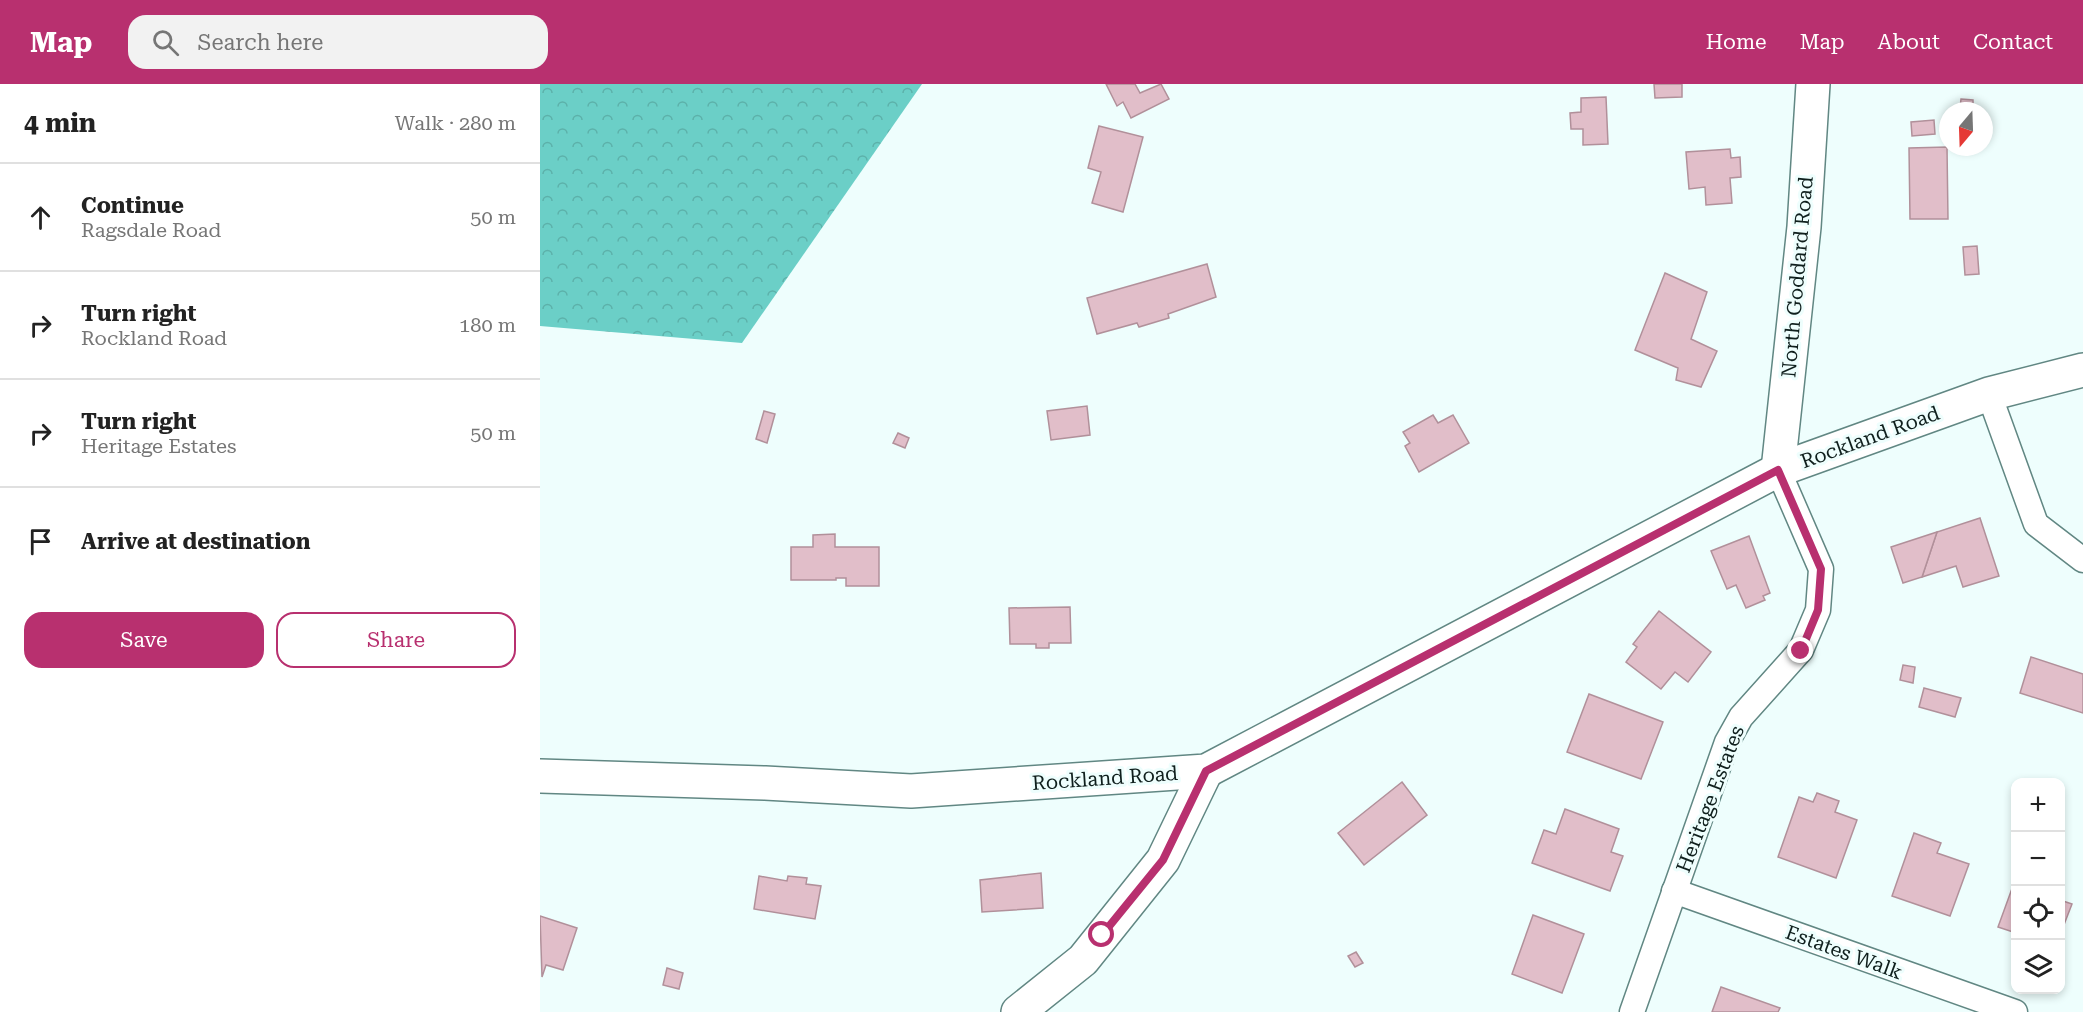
<!DOCTYPE html>
<meta charset="utf-8">
<style>
:root{--surface:#fff;--page:#f2f2f2;--text:#222;--muted:#767676;--line:#e0e0e0;--accent:#b8306f}
body{margin:0;font-family:"Roboto Serif",serif;background:var(--page);color:var(--text)}
.controls{position:absolute;right:18px;bottom:18px;display:grid;overflow:hidden;border-radius:12px;box-shadow:0 3px 9px #0003}
.controls button{width:54px;height:54px;display:grid;place-items:center;padding:0;border:0;border-bottom:2px solid var(--line);background:var(--surface);color:var(--text);font:30px sans-serif}
.compass{position:absolute;left:1399px;top:18px;width:54px;height:54px;border-radius:50%;background:var(--surface);box-shadow:0 3px 9px #0003;rotate:199deg}
.stop{position:absolute;width:18px;height:18px;margin:-14px;border:4px solid #b8306f;border-radius:50%;background:#fff}
.stop.end{background:#b8306f;border-color:#fff;box-shadow:0 2px 6px #0008}
.list{margin:0;padding:0;list-style:none}
h2{display:flex;justify-content:space-between;align-items:center;height:78px;margin:0;padding:0 24px;font-size:26px}
h2 small{font-size:20px;font-weight:400;color:var(--muted)}
.list li{display:grid;grid-template-columns:39px 1fr auto;gap:18px;align-items:center;box-sizing:border-box;height:108px;padding:0 24px;border-top:2px solid var(--line)}
.list b{display:block;font-size:22px;white-space:nowrap}
.list p{margin:0;font-size:20px;white-space:nowrap;color:var(--muted)}
.list em{font-size:20px;font-style:normal;color:var(--muted)}
.actions{display:flex;gap:12px;padding:18px 24px}
.actions a{flex:1;padding:14px 0;border:2px solid var(--accent);border-radius:18px;text-align:center;font-size:21px;color:var(--accent)}
.actions .main{background:var(--accent);color:#fff}
.icon{flex:none;width:33px;height:33px;fill:none;stroke:currentColor;stroke-width:2;stroke-linecap:round;stroke-linejoin:round}
.map{position:relative;flex:none;width:1543px;height:928px;overflow:hidden}
header{display:flex;align-items:center;gap:36px;box-sizing:border-box;height:84px;padding:0 30px;background:var(--accent);color:#fff}
header strong{font-size:28px}
nav{display:flex;gap:33px;margin-inline-start:auto;font-size:21px}
.search{width:420px;height:54px;background:var(--page);display:flex;align-items:center;gap:15px;box-sizing:border-box;padding:0 21px;border-radius:18px;color:var(--muted);font-size:22px}
main{display:flex}
aside{flex:1;background:var(--surface)}
.map>svg:first-child{display:block}
.forest{fill:url(#forest-crowns)}
.building{fill:#e1bec9;stroke:#b1909a;stroke-width:1.5}
.lines{fill:none;stroke-linecap:round;stroke-linejoin:round}
.street-casing{stroke:#618783;stroke-width:27}
.secondary-casing{stroke:#618783;stroke-width:36}
.street{stroke:#fff;stroke-width:24}
.secondary{stroke:#fff;stroke-width:33}
.route{stroke:#b8306f;stroke-width:8}
.labels{text-anchor:middle;dominant-baseline:central;stroke-width:6;stroke-linejoin:round;paint-order:stroke}
.street-label{font-size:20px;fill:#0f1f1d;stroke:#eefefd}
</style>
<header>
<strong>Map</strong>
<div class="search"><svg class="icon" aria-label="search" viewBox="0 0 24 24"><circle cx="10" cy="10" r="6"/><path d="M15 15l6 6"/></svg>Search here</div>
<nav><a>Home</a><a>Map</a><a>About</a><a>Contact</a></nav>
</header>
<main>
<aside>
<h2>4 min<small>Walk · 280 m</small></h2>
<ul class="list">
<li><svg class="icon" aria-label="ahead" viewBox="0 0 24 24"><path d="M12 20V5M6 11l6-6 6 6"/></svg><div><b>Continue</b><p>Ragsdale Road</p></div><em>50 m</em></li>
<li><svg class="icon" aria-label="right" viewBox="0 0 24 24"><path d="M7 20v-9h11M14 6l5 5-5 5"/></svg><div><b>Turn right</b><p>Rockland Road</p></div><em>180 m</em></li>
<li><svg class="icon" aria-label="right" viewBox="0 0 24 24"><path d="M7 20v-9h11M14 6l5 5-5 5"/></svg><div><b>Turn right</b><p>Heritage Estates</p></div><em>50 m</em></li>
<li><svg class="icon" aria-label="arrive" viewBox="0 0 24 24"><path d="M6 21V4h12l-3 4 3 4H6"/></svg><div><b>Arrive at destination</b></div></li>
</ul>
<div class="actions"><a class="main">Save</a><a>Share</a></div>
</aside>
<div class="map">
<svg width="1543" height="928" viewBox="0 0 1543 928">
<defs>
<pattern id="forest-crowns" width="20" height="18" patternUnits="userSpaceOnUse" patternTransform="scale(1.5)"><rect width="20" height="18" fill="#6bcfc7"/><path d="M2 6a3 3 0 1 1 6 0M12 15a3 3 0 1 1 6 0" fill="none" stroke="#5cb1aa"/></pattern>
</defs>
<rect width="100%" height="100%" fill="#eefefd"/>
<!-- forest -->
<path class="forest" d="M 0,0 L 382,0 L 202,259 L 0,242 Z"/>
<!-- building -->
<g class="building">
<path d="M 566,0 L 595,0 L 600,9 L 621,0 L 629,15 L 591,34 L 583,18 L 577,22 Z"/>
<path d="M 1114,0 L 1142,0 L 1142,13 L 1115,14 Z"/>
<path d="M 1066,13 L 1068,60 L 1043,61 L 1043,45 L 1031,45 L 1030,29 L 1041,28 L 1041,14 Z"/>
<path d="M 1421,15 L 1433,16 L 1433,25 L 1420,24 Z"/>
<path d="M 1394,36 L 1395,50 L 1372,52 L 1371,38 Z"/>
<path d="M 559,42 L 603,53 L 583,128 L 552,119 L 561,88 L 548,84 Z"/>
<path d="M 1407,63 L 1408,135 L 1370,135 L 1369,64 Z"/>
<path d="M 1190,65 L 1191,74 L 1200,73 L 1201,93 L 1190,94 L 1192,119 L 1166,121 L 1165,103 L 1149,105 L 1146,68 Z"/>
<path d="M 1437,162 L 1439,190 L 1425,191 L 1423,163 Z"/>
<path d="M 667,180 L 676,213 L 628,230 L 629,234 L 599,243 L 597,239 L 557,250 L 547,214 Z"/>
<path d="M 1125,189 L 1167,208 L 1151,255 L 1177,267 L 1161,303 L 1136,296 L 1138,284 L 1095,266 Z"/>
<path d="M 547,322 L 550,351 L 511,356 L 507,327 Z"/>
<path d="M 224,327 L 235,330 L 227,359 L 216,355 Z"/>
<path d="M 893,331 L 898,339 L 913,331 L 929,359 L 879,388 L 865,362 L 870,359 L 863,348 Z"/>
<path d="M 358,349 L 369,354 L 365,364 L 353,359 Z"/>
<path d="M 1440,434 L 1459,492 L 1423,503 L 1416,482 L 1382,493 L 1397,448 Z"/>
<path d="M 1397,448 L 1382,493 L 1363,499 L 1351,463 Z"/>
<path d="M 295,450 L 295,463 L 339,463 L 339,502 L 306,502 L 306,494 L 296,494 L 296,496 L 251,496 L 251,463 L 273,463 L 273,451 Z"/>
<path d="M 1209,452 L 1230,509 L 1223,512 L 1225,516 L 1206,524 L 1196,501 L 1187,505 L 1171,467 Z"/>
<path d="M 530,523 L 531,559 L 509,559 L 509,564 L 496,564 L 496,560 L 470,560 L 469,524 Z"/>
<path d="M 1119,527 L 1171,568 L 1148,598 L 1135,588 L 1121,605 L 1086,578 L 1097,563 L 1093,560 Z"/>
<path d="M 1491,573 L 1543,590 L 1543,629 L 1480,609 Z"/>
<path d="M 1363,581 L 1375,583 L 1373,599 L 1360,596 Z"/>
<path d="M 1384,604 L 1421,614 L 1415,633 L 1379,623 Z"/>
<path d="M 1049,610 L 1123,638 L 1101,695 L 1027,668 Z"/>
<path d="M 862,698 L 887,731 L 824,781 L 798,749 Z"/>
<path d="M 1277,709 L 1299,717 L 1295,728 L 1317,736 L 1296,794 L 1238,773 L 1259,713 L 1273,718 Z"/>
<path d="M 1025,725 L 1079,745 L 1071,768 L 1083,772 L 1070,807 L 992,779 L 1004,746 L 1016,750 Z"/>
<path d="M 1374,749 L 1401,759 L 1397,769 L 1429,780 L 1410,832 L 1352,812 Z"/>
<path d="M 501,789 L 503,824 L 442,828 L 440,796 Z"/>
<path d="M 219,792 L 247,797 L 248,792 L 267,794 L 266,800 L 281,802 L 275,835 L 214,825 Z"/>
<path d="M 1474,799 L 1476,800 L 1476,849 L 1458,843 Z"/>
<path d="M 1520,816 L 1532,820 L 1520,851 Z"/>
<path d="M 993,831 L 1044,850 L 1022,909 L 972,890 Z"/>
<path d="M 0,832 L 37,844 L 23,886 L 6,881 L 2,893 Z"/>
<path d="M 816,868 L 823,879 L 815,883 L 808,872 Z"/>
<path d="M 127,884 L 143,889 L 139,905 L 123,901 Z"/>
<path d="M 1181,903 L 1240,924 L 1238,928 L 1172,928 Z"/>
</g>
<g class="lines">
<!-- street casing -->
<g class="street-casing">
<g id="street">
<path d="M 1449,310 L 1496,440 L 1543,476"/>
<path d="M 1134,807 L 1475,928"/>
<path d="M 1092,928 L 1187,658 L 1201,633 L 1261,566 L 1278,526 L 1281,485 L 1238,386"/>
</g>
</g>
<!-- secondary casing -->
<g class="secondary-casing">
<g id="secondary">
<path d="M 1238,386 L 1264,143 L 1273,0"/>
<path d="M 0,692 L 225,699 L 371,707 L 666,687 L 1238,386 L 1449,310 L 1543,286"/>
<path d="M 478,928 L 543,876 L 623,776 L 666,687"/>
</g>
</g>
<!-- street -->
<use href="#street" class="street"/>
<!-- secondary -->
<use href="#secondary" class="secondary"/>
</g>
<g class="lines">
<!-- route -->
<path class="route" d="M 562,851 L 623,776 L 666,687 L 1238,386 L 1281,485 L 1278,526 L 1261,567"/>
</g>
<g class="labels">
<!-- street labels -->
<g class="street-label">
<text transform="translate(1257 193) rotate(-85)">North Goddard Road</text>
<text transform="translate(1330 353) rotate(-20)">Rockland Road</text>
<text transform="translate(565 694) rotate(-4)">Rockland Road</text>
<text transform="translate(1170 715) rotate(-69)">Heritage Estates</text>
<text transform="translate(1304 868) rotate(20)">Estates Walk</text>
</g>
</g>
</svg>
<div class="controls">
<button>+</button>
<button>−</button>
<button><svg class="icon" aria-label="locate" viewBox="0 0 24 24"><circle cx="12" cy="12" r="6"/><path d="M12 2v4M12 18v4M2 12h4M18 12h4"/></svg></button>
<button><svg class="icon" aria-label="layers" viewBox="0 0 24 24"><path d="M12 4l9 5-9 5-9-5zM3 14l9 5 9-5"/></svg></button>
</div>
<svg class="compass" viewBox="-18 -18 36 36"><path d="M0-13l5 13h-10z" fill="#e53935"/><path d="M0 13l5-13h-10z" fill="#767676"/></svg>
<div class="stop" style="left:562px;top:851px"></div>
<div class="stop end" style="left:1261px;top:567px"></div>
</div>
</main>
